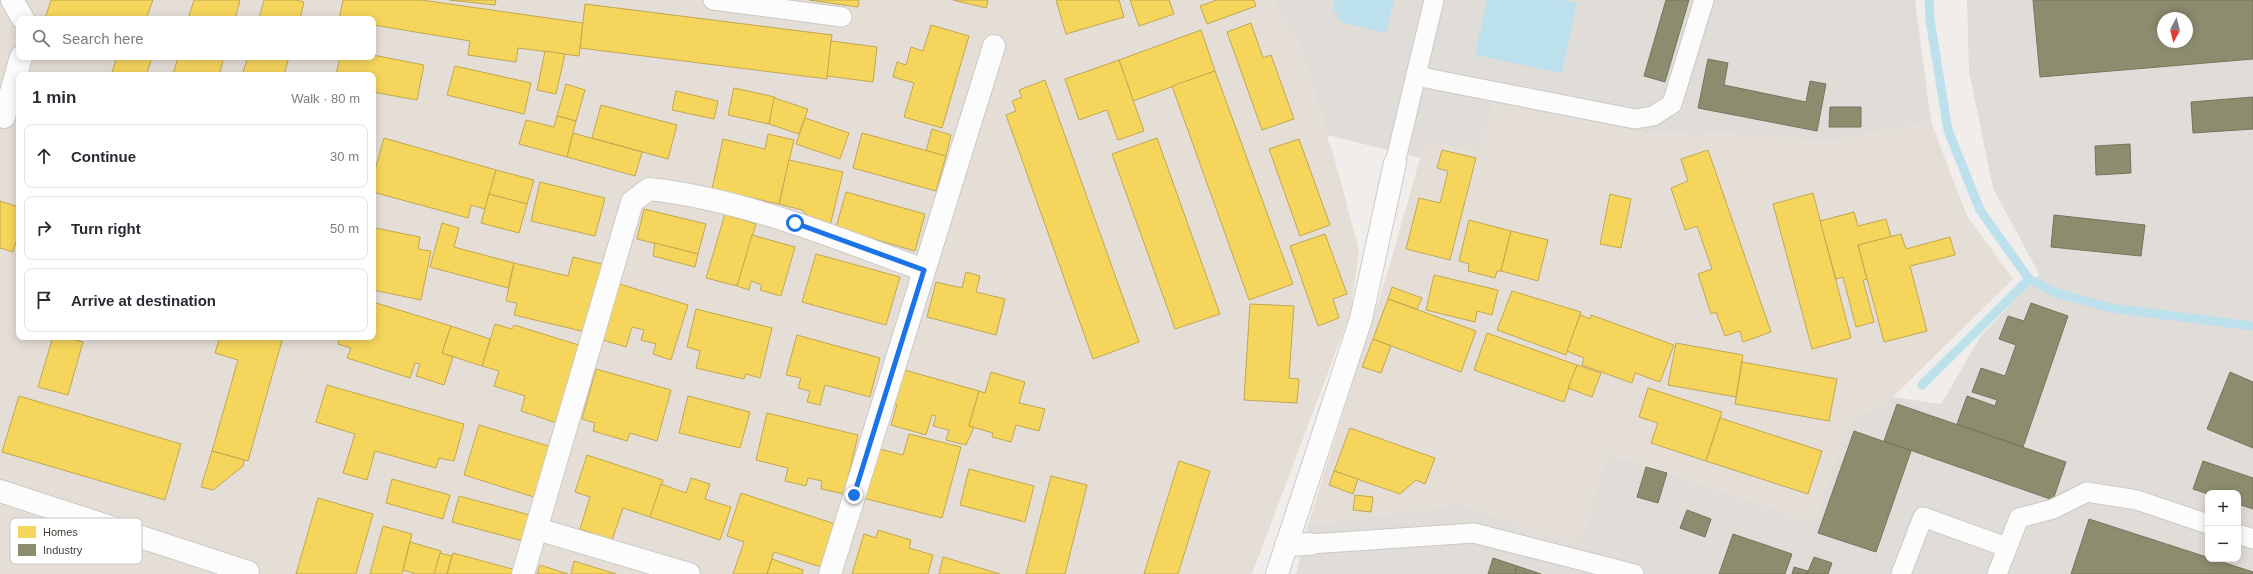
<!DOCTYPE html>
<meta charset="utf-8">
<style>
:root{--surface:#fff;--page:#f7f7f7;--text:#2b2b33;--muted:#7c7c81;--line:#e1e1e2}
body{margin:0;font-family:Arial,sans-serif;background:var(--page);color:var(--text)}
.controls{position:absolute;right:12px;bottom:12px;display:grid;overflow:hidden;border-radius:8px;box-shadow:0 2px 10px #0003}
.controls button{width:36px;height:36px;display:grid;place-items:center;padding:0;border:0;border-bottom:1px solid var(--line);background:var(--surface);color:var(--text);font:20px sans-serif}
.compass{position:absolute;left:2157px;top:12px;width:36px;height:36px;border-radius:50%;background:var(--surface);box-shadow:0 2px 10px #0003;rotate:187deg}
.stop{position:absolute;width:12px;height:12px;margin:-9px;border:3px solid #1a73e8;border-radius:50%;background:#fff}
.stop.end{background:#1a73e8;border-color:#fff;box-shadow:0 1px 4px #0008}
.list{margin:0;padding:0;list-style:none}
h2{display:flex;justify-content:space-between;align-items:center;height:52px;margin:0;padding:0 16px;font-size:17px}
h2 small{font-size:13px;font-weight:400;color:var(--muted)}
.list li{display:grid;grid-template-columns:26px 1fr auto;gap:12px;align-items:center;box-sizing:border-box;height:64px;margin:0 8px 8px;padding:0 8px;border:1px solid var(--line);border-radius:8px}
.list b{display:block;font-size:15px;white-space:nowrap}
.list em{font-size:13px;font-style:normal;color:var(--muted)}
.icon{flex:none;width:22px;height:22px;fill:none;stroke:currentColor;stroke-width:2;stroke-linecap:round;stroke-linejoin:round}
.map{position:relative;flex:none;width:2253px;height:574px;overflow:hidden}
.search{position:absolute;background:var(--surface);box-shadow:0 2px 10px #0003;left:16px;top:16px;width:360px;height:44px;display:flex;align-items:center;gap:10px;box-sizing:border-box;padding:0 14px;border-radius:8px;color:var(--muted);font-size:15px}
.panel{position:absolute;background:var(--surface);box-shadow:0 2px 10px #0003;left:16px;top:72px;width:360px;height:268px;border-radius:8px}
.map>svg:first-child{display:block}
.residential{fill:#e4ded7;fill-rule:evenodd}
.industrial{fill:#e0dcd8;fill-rule:evenodd}
.water{fill:#bce1ed}
.homes{fill:#f6d55c;stroke:#c1a751}
.industry{fill:#8c8c6e;stroke:#77745d;fill-rule:evenodd}
.lines{fill:none;stroke-linecap:round;stroke-linejoin:round}
.stream{stroke:#bce1ed;stroke-width:9}
.lane-casing{stroke:#ccc9c6;stroke-width:21}
.street-casing{stroke:#ccc9c6;stroke-width:24}
.lane{stroke:#fdfcfc;stroke-width:19}
.street{stroke:#fdfcfc;stroke-width:22}
.route{stroke:#1a73e8;stroke-width:5}
.key{fill:#fff;stroke:#c8c5c3;stroke-width:1}
.key-label{font-size:11px;fill:#463d36}
</style>
<div class="map">
<svg width="2253" height="574" viewBox="0 0 2253 574">
<rect width="100%" height="100%" fill="#f0edea"/>
<!-- residential -->
<g class="residential">
<path d="M 0,0 L 1273,0 L 1298,43 L 1339,174 L 1359,251 L 1350,314 L 1252,574 L 0,574 ZM 19,19 L 373,19 L 373,57 L 19,57 ZM 19,75 L 373,75 L 373,337 L 19,337 Z"/>
<path d="M 1493,103 L 1644,133 L 1749,135 L 1826,142 L 1931,122 L 1967,216 L 2013,279 L 1893,397 L 1850,420 L 1814,522 L 1609,453 L 1584,531 L 1576,541 L 1568,542 L 1458,504 L 1308,525 L 1391,261 L 1420,158 L 1427,142 Z"/>
</g>
<!-- industrial -->
<g class="industrial">
<path d="M 1273,0 L 1915,0 L 1931,122 L 1826,142 L 1749,135 L 1644,133 L 1493,103 L 1480,151 L 1427,142 L 1420,158 L 1327,135 L 1298,43 Z"/>
<path d="M 1967,0 L 2253,0 L 2253,574 L 1296,574 L 1308,525 L 1458,504 L 1568,542 L 1576,541 L 1584,531 L 1608,453 L 1814,522 L 1850,420 L 1893,397 L 1941,404 L 1981,336 L 2039,274 L 1993,188 L 1969,71 ZM 2163,18 L 2187,18 L 2187,42 L 2163,42 ZM 2208,493 L 2238,493 L 2238,559 L 2208,559 Z"/>
</g>
<!-- water -->
<g class="water">
<path d="M 1335,0 L 1394,0 L 1386,33 L 1342,22 L 1333,8 Z"/>
<path d="M 1487,0 L 1562,0 L 1577,3 L 1562,73 L 1475,55 Z"/>
</g>
<!-- homes -->
<g class="homes">
<path d="M 51,0 L 153,0 L 146,19 L 45,19 Z"/>
<path d="M 194,0 L 240,0 L 235,19 L 188,19 Z"/>
<path d="M 264,0 L 296,0 L 304,2 L 300,19 L 259,19 Z"/>
<path d="M 343,0 L 421,0 L 583,23 L 579,56 L 518,48 L 516,62 L 468,55 L 470,41 L 373,25 L 373,19 L 339,19 Z"/>
<path d="M 449,0 L 496,0 L 495,5 Z"/>
<path d="M 809,0 L 859,0 L 858,7 Z"/>
<path d="M 953,0 L 988,0 L 986,8 Z"/>
<path d="M 1056,0 L 1119,0 L 1124,17 L 1066,34 Z"/>
<path d="M 1130,0 L 1169,0 L 1174,14 L 1139,26 Z"/>
<path d="M 1217,0 L 1254,0 L 1256,6 L 1207,24 L 1200,6 Z"/>
<path d="M 585,4 L 832,35 L 827,79 L 580,48 Z"/>
<path d="M 1251,23 L 1263,58 L 1271,55 L 1294,119 L 1262,130 L 1227,32 Z"/>
<path d="M 931,25 L 969,36 L 942,128 L 904,117 L 914,83 L 893,77 L 897,62 L 906,65 L 911,47 L 923,51 Z"/>
<path d="M 1201,30 L 1215,71 L 1133,101 L 1119,60 Z"/>
<path d="M 831,41 L 877,47 L 873,82 L 827,76 Z"/>
<path d="M 545,51 L 565,54 L 556,94 L 537,90 Z"/>
<path d="M 373,55 L 424,65 L 417,100 L 373,92 L 373,75 L 336,75 L 340,57 L 373,57 Z"/>
<path d="M 117,57 L 149,57 L 152,58 L 146,75 L 111,75 Z"/>
<path d="M 178,57 L 224,57 L 219,75 L 173,75 Z"/>
<path d="M 248,57 L 289,57 L 284,75 L 242,75 Z"/>
<path d="M 1119,60 L 1144,131 L 1118,140 L 1107,110 L 1079,120 L 1065,79 Z"/>
<path d="M 455,66 L 531,83 L 524,114 L 447,95 Z"/>
<path d="M 1215,71 L 1293,284 L 1249,300 L 1172,86 Z"/>
<path d="M 1045,80 L 1139,342 L 1093,359 L 1006,115 L 1016,111 L 1012,101 L 1022,97 L 1019,90 Z"/>
<path d="M 566,84 L 585,90 L 576,121 L 557,116 Z"/>
<path d="M 734,88 L 775,97 L 769,124 L 728,115 Z"/>
<path d="M 676,91 L 718,101 L 714,119 L 672,110 Z"/>
<path d="M 774,98 L 808,109 L 799,134 L 769,124 Z"/>
<path d="M 601,105 L 677,125 L 668,159 L 592,138 Z"/>
<path d="M 557,116 L 576,121 L 567,157 L 519,144 L 526,120 L 554,127 Z"/>
<path d="M 805,118 L 849,133 L 840,159 L 796,144 Z"/>
<path d="M 932,129 L 951,135 L 946,156 L 926,151 Z"/>
<path d="M 573,133 L 642,152 L 635,176 L 567,157 Z"/>
<path d="M 862,133 L 946,156 L 936,191 L 853,168 Z"/>
<path d="M 768,134 L 794,140 L 779,204 L 712,189 L 723,139 L 765,149 Z"/>
<path d="M 384,138 L 496,170 L 485,209 L 471,205 L 468,218 L 373,192 L 373,177 Z"/>
<path d="M 1157,138 L 1220,314 L 1175,329 L 1112,154 Z"/>
<path d="M 1299,139 L 1330,225 L 1300,236 L 1269,149 Z"/>
<path d="M 1442,150 L 1476,158 L 1450,260 L 1406,249 L 1419,198 L 1440,203 L 1448,171 L 1437,168 Z"/>
<path d="M 1708,150 L 1771,332 L 1743,342 L 1740,331 L 1725,336 L 1716,312 L 1711,314 L 1698,274 L 1712,269 L 1697,226 L 1685,230 L 1671,188 L 1688,181 L 1681,159 Z"/>
<path d="M 789,160 L 843,172 L 830,226 L 811,219 L 802,210 L 779,204 Z"/>
<path d="M 496,170 L 534,180 L 527,204 L 489,194 Z"/>
<path d="M 540,182 L 605,198 L 595,236 L 531,221 Z"/>
<path d="M 846,192 L 925,214 L 915,251 L 836,228 Z"/>
<path d="M 1813,193 L 1851,338 L 1812,349 L 1773,204 Z"/>
<path d="M 489,194 L 527,204 L 519,233 L 481,223 Z"/>
<path d="M 1610,194 L 1631,199 L 1621,248 L 1600,244 Z"/>
<path d="M 0,201 L 19,207 L 19,232 L 13,252 L 0,248 Z"/>
<path d="M 644,209 L 706,224 L 698,254 L 637,239 Z"/>
<path d="M 1854,212 L 1858,226 L 1886,219 L 1891,237 L 1858,245 L 1867,279 L 1863,280 L 1874,322 L 1856,327 L 1843,277 L 1836,279 L 1820,221 Z"/>
<path d="M 725,214 L 756,224 L 737,286 L 706,278 Z"/>
<path d="M 1469,220 L 1511,231 L 1501,271 L 1497,271 L 1495,278 L 1468,271 L 1469,264 L 1459,261 Z"/>
<path d="M 442,223 L 459,228 L 454,247 L 514,263 L 508,288 L 430,267 Z"/>
<path d="M 375,228 L 420,237 L 418,249 L 431,251 L 421,300 L 373,290 Z"/>
<path d="M 1511,231 L 1548,240 L 1538,281 L 1501,271 Z"/>
<path d="M 1325,234 L 1347,294 L 1333,299 L 1339,318 L 1318,326 L 1290,246 Z"/>
<path d="M 1901,234 L 1906,249 L 1950,237 L 1955,255 L 1910,266 L 1927,331 L 1884,342 L 1858,245 Z"/>
<path d="M 752,235 L 795,247 L 781,296 L 760,290 L 762,285 L 751,281 L 749,290 L 737,286 Z"/>
<path d="M 655,243 L 698,254 L 695,267 L 653,256 Z"/>
<path d="M 816,254 L 900,277 L 886,325 L 802,302 Z"/>
<path d="M 573,257 L 602,264 L 586,332 L 514,315 L 517,303 L 506,301 L 514,263 L 568,276 Z"/>
<path d="M 966,272 L 980,276 L 976,292 L 1005,299 L 996,335 L 927,317 L 936,282 L 962,288 Z"/>
<path d="M 1434,275 L 1498,290 L 1492,315 L 1477,311 L 1475,322 L 1426,310 Z"/>
<path d="M 613,282 L 688,305 L 671,360 L 653,354 L 656,344 L 641,340 L 644,330 L 632,327 L 626,347 L 596,338 Z"/>
<path d="M 1392,287 L 1422,298 L 1417,309 L 1388,299 Z"/>
<path d="M 1512,291 L 1581,312 L 1566,355 L 1497,330 Z"/>
<path d="M 1388,299 L 1476,331 L 1461,372 L 1373,339 Z"/>
<path d="M 373,302 L 451,326 L 442,353 L 453,357 L 444,385 L 416,376 L 420,364 L 415,363 L 410,378 L 347,358 L 351,348 L 338,344 L 340,337 L 373,337 Z"/>
<path d="M 1250,304 L 1294,306 L 1289,378 L 1299,379 L 1297,403 L 1244,400 Z"/>
<path d="M 696,309 L 772,328 L 760,378 L 746,374 L 744,379 L 696,368 L 700,351 L 687,347 Z"/>
<path d="M 1580,315 L 1590,319 L 1591,315 L 1674,345 L 1660,382 L 1635,373 L 1632,383 L 1582,365 L 1584,358 L 1567,351 Z"/>
<path d="M 495,324 L 512,329 L 514,325 L 582,346 L 557,423 L 521,411 L 525,396 L 494,386 L 499,371 L 482,366 Z"/>
<path d="M 451,326 L 490,339 L 482,366 L 442,353 Z"/>
<path d="M 1487,333 L 1577,365 L 1564,402 L 1474,370 Z"/>
<path d="M 797,335 L 880,358 L 870,397 L 825,385 L 820,405 L 807,402 L 810,391 L 798,388 L 801,378 L 786,375 Z"/>
<path d="M 53,337 L 64,337 L 83,342 L 68,395 L 38,387 Z"/>
<path d="M 220,337 L 283,337 L 248,461 L 212,451 L 238,360 L 215,353 Z"/>
<path d="M 1373,339 L 1391,346 L 1381,373 L 1362,367 Z"/>
<path d="M 1676,343 L 1743,355 L 1736,397 L 1668,385 Z"/>
<path d="M 1742,362 L 1837,379 L 1829,421 L 1735,404 Z"/>
<path d="M 1577,365 L 1601,373 L 1592,397 L 1568,388 Z"/>
<path d="M 596,369 L 671,390 L 657,441 L 630,433 L 627,441 L 593,431 L 595,423 L 582,419 Z"/>
<path d="M 901,369 L 979,391 L 969,426 L 974,427 L 966,445 L 946,440 L 949,430 L 933,426 L 936,416 L 932,415 L 926,435 L 891,425 L 897,405 L 891,404 Z"/>
<path d="M 991,372 L 1025,382 L 1019,403 L 1045,409 L 1039,431 L 1016,425 L 1011,442 L 992,437 L 993,433 L 969,426 L 979,391 L 985,393 Z"/>
<path d="M 327,385 L 464,424 L 454,461 L 439,458 L 436,468 L 375,451 L 367,480 L 343,473 L 355,434 L 316,422 Z"/>
<path d="M 1648,388 L 1722,412 L 1706,461 L 1651,443 L 1658,423 L 1639,417 Z"/>
<path d="M 19,396 L 181,444 L 165,500 L 2,452 Z"/>
<path d="M 688,396 L 750,412 L 740,448 L 679,433 Z"/>
<path d="M 767,413 L 858,435 L 844,494 L 821,489 L 822,481 L 808,478 L 806,486 L 785,481 L 788,468 L 756,460 Z"/>
<path d="M 1720,418 L 1822,451 L 1808,494 L 1706,461 Z"/>
<path d="M 479,425 L 552,447 L 537,498 L 464,475 Z"/>
<path d="M 1350,428 L 1435,458 L 1425,484 L 1416,480 L 1400,494 L 1334,471 Z"/>
<path d="M 909,434 L 961,447 L 942,518 L 863,498 L 876,448 L 903,455 Z"/>
<path d="M 212,451 L 244,460 L 243,466 L 213,490 L 201,487 Z"/>
<path d="M 587,455 L 663,480 L 650,517 L 623,508 L 612,540 L 580,529 L 590,497 L 575,492 Z"/>
<path d="M 1179,461 L 1210,471 L 1178,574 L 1144,574 Z"/>
<path d="M 969,469 L 1034,486 L 1025,522 L 960,505 Z"/>
<path d="M 1334,471 L 1358,479 L 1353,494 L 1329,485 Z"/>
<path d="M 1051,476 L 1087,485 L 1065,574 L 1026,574 Z"/>
<path d="M 691,478 L 710,484 L 705,499 L 731,507 L 720,540 L 650,517 L 661,484 L 686,493 Z"/>
<path d="M 392,479 L 450,495 L 443,519 L 386,503 Z"/>
<path d="M 741,493 L 835,524 L 821,567 L 774,552 L 767,574 L 733,574 L 744,542 L 727,536 Z"/>
<path d="M 1355,495 L 1373,497 L 1371,512 L 1353,510 Z"/>
<path d="M 459,496 L 530,515 L 523,541 L 452,522 Z"/>
<path d="M 318,498 L 373,514 L 356,574 L 296,574 Z"/>
<path d="M 383,526 L 412,534 L 402,574 L 370,574 Z"/>
<path d="M 878,530 L 911,540 L 909,548 L 933,555 L 928,574 L 852,574 L 864,534 L 876,538 Z"/>
<path d="M 410,542 L 441,551 L 434,574 L 416,574 L 403,570 Z"/>
<path d="M 440,553 L 452,556 L 447,574 L 434,574 Z"/>
<path d="M 453,553 L 516,570 L 514,574 L 447,574 Z"/>
<path d="M 943,557 L 1000,574 L 939,574 Z"/>
<path d="M 772,559 L 803,570 L 802,574 L 767,574 Z"/>
<path d="M 574,561 L 616,574 L 571,574 Z"/>
<path d="M 540,565 L 568,574 L 537,574 Z"/>
</g>
<!-- industry -->
<g class="industry">
<path d="M 1666,0 L 1689,0 L 1665,82 L 1644,76 Z"/>
<path d="M 2033,0 L 2253,0 L 2253,59 L 2040,77 ZM 2163,18 L 2187,18 L 2187,42 L 2163,42 Z"/>
<path d="M 1708,59 L 1728,63 L 1724,85 L 1806,102 L 1810,81 L 1826,84 L 1817,131 L 1698,108 Z"/>
<path d="M 2253,97 L 2253,129 L 2193,133 L 2191,102 Z"/>
<path d="M 1830,107 L 1861,107 L 1861,127 L 1829,127 Z"/>
<path d="M 2130,144 L 2131,173 L 2096,175 L 2095,146 Z"/>
<path d="M 2054,215 L 2145,225 L 2141,256 L 2051,247 Z"/>
<path d="M 2031,303 L 2068,316 L 2023,447 L 1957,424 L 1967,396 L 1995,406 L 1997,400 L 1972,392 L 1981,368 L 2005,376 L 2016,345 L 1999,339 L 2008,316 L 2024,321 Z"/>
<path d="M 2230,372 L 2253,382 L 2253,448 L 2207,429 Z"/>
<path d="M 1897,404 L 2066,462 L 2053,500 L 1884,441 Z"/>
<path d="M 1854,431 L 1911,451 L 1876,552 L 1818,533 Z"/>
<path d="M 2203,461 L 2253,478 L 2253,509 L 2238,504 L 2238,493 L 2208,494 L 2193,489 Z"/>
<path d="M 1646,467 L 1667,473 L 1658,503 L 1637,497 Z"/>
<path d="M 1687,510 L 1711,519 L 1705,537 L 1680,528 Z"/>
<path d="M 2089,519 L 2253,572 L 2253,574 L 2071,574 Z"/>
<path d="M 1733,534 L 1792,554 L 1785,574 L 1719,574 Z"/>
<path d="M 1814,557 L 1832,563 L 1828,574 L 1807,574 Z"/>
<path d="M 1493,558 L 1517,566 L 1515,574 L 1488,574 Z"/>
<path d="M 1517,566 L 1541,574 L 1515,574 Z"/>
<path d="M 1794,567 L 1808,571 L 1807,574 L 1792,574 Z"/>
</g>
<g class="lines">
<!-- stream -->
<g class="stream">
<path d="M 1929,0 L 1930,20 L 1948,130 L 1980,210 L 2029,279 L 2056,293 L 2111,308 L 2253,326"/>
<path d="M 1922,385 L 2029,279"/>
</g>
<!-- lane casing -->
<g class="lane-casing">
<g id="lane">
<path d="M 713,0 L 842,17"/>
<path d="M 1416,76 L 1635,119 L 1653,116 L 1672,104 L 1704,0"/>
<path d="M 1395,163 L 1434,0"/>
<path d="M 2238,534 L 2253,539"/>
<path d="M 1310,544 L 1474,533 L 1634,574"/>
<path d="M 1901,574 L 1923,517 L 2006,547"/>
<path d="M 1997,574 L 2019,518 L 2053,509 L 2087,492 L 2137,500 L 2208,524"/>
</g>
</g>
<!-- street casing -->
<g class="street-casing">
<g id="street">
<path d="M 12,0 L 23,19"/>
<path d="M 4,117 L 21,57"/>
<path d="M 0,491 L 248,572"/>
<path d="M 537,529 L 689,574"/>
<path d="M 1286,545 L 1310,544"/>
<path d="M 523,574 L 632,202 L 649,189 C 743,199 836,238 924,270"/>
<path d="M 830,574 L 994,46"/>
<path d="M 1277,574 L 1361,319 L 1395,163"/>
</g>
</g>
<!-- lane -->
<use href="#lane" class="lane"/>
<!-- street -->
<use href="#street" class="street"/>
</g>
<g class="lines">
<!-- route -->
<path class="route" d="M 795,223 L 924,270 L 854,495"/>
</g>
<!-- legend -->
<rect x="10" y="518" width="132" height="46" rx="6" class="key"/>
<rect x="18" y="526" width="18" height="12" fill="#f6d55c"/>
<rect x="18" y="544" width="18" height="12" fill="#8c8c6e"/>
<g class="key-label">
<text x="43" y="536">Homes</text>
<text x="43" y="554">Industry</text>
</g>
</svg>
<div class="controls">
<button>+</button>
<button>−</button>
</div>
<svg class="compass" viewBox="-18 -18 36 36"><path d="M0-13l5 13h-10z" fill="#e53935"/><path d="M0 13l5-13h-10z" fill="#7c7c81"/></svg>
<div class="stop" style="left:795px;top:223px"></div>
<div class="stop end" style="left:854px;top:495px"></div>
<div class="search"><svg class="icon" aria-label="search" viewBox="0 0 24 24"><circle cx="10" cy="10" r="6"/><path d="M15 15l6 6"/></svg>Search here</div>
<section class="panel">
<h2>1 min<small>Walk · 80 m</small></h2>
<ul class="list">
<li><svg class="icon" aria-label="ahead" viewBox="0 0 24 24"><path d="M12 20V5M6 11l6-6 6 6"/></svg><div><b>Continue</b></div><em>30 m</em></li>
<li><svg class="icon" aria-label="right" viewBox="0 0 24 24"><path d="M7 20v-9h11M14 6l5 5-5 5"/></svg><div><b>Turn right</b></div><em>50 m</em></li>
<li><svg class="icon" aria-label="arrive" viewBox="0 0 24 24"><path d="M6 21V4h12l-3 4 3 4H6"/></svg><div><b>Arrive at destination</b></div></li>
</ul>
</section>
</div>
